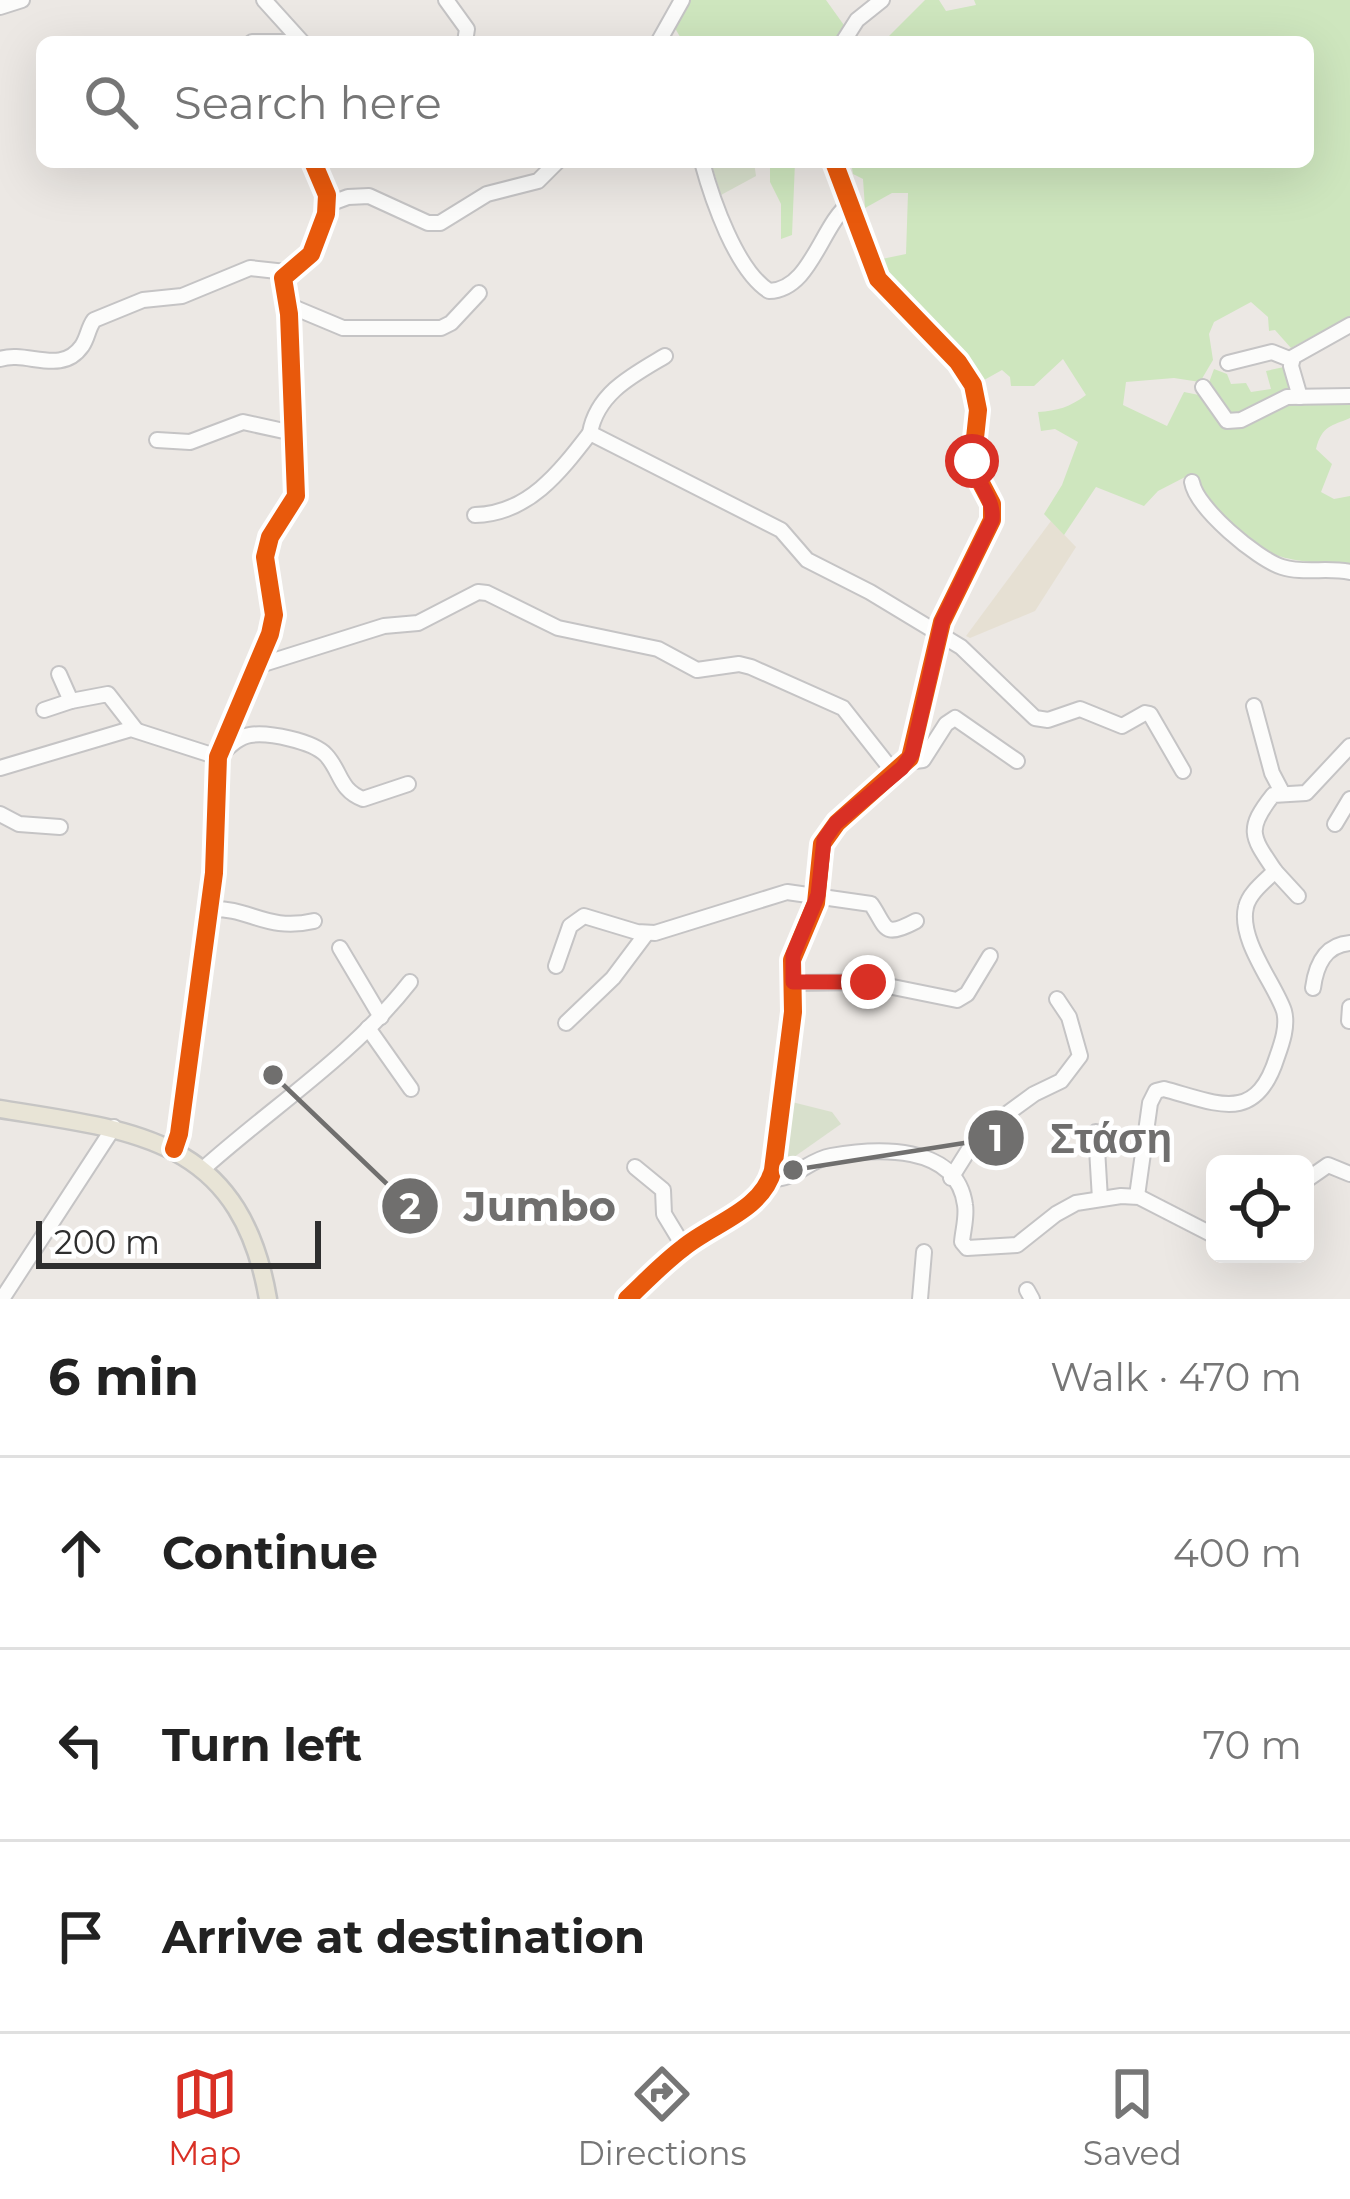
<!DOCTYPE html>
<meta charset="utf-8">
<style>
:root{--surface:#fff;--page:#f2f2f2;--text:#222;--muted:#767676;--line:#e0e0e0;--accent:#d93025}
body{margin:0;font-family:Montserrat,sans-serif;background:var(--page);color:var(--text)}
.controls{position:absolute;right:36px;bottom:36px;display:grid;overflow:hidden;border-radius:18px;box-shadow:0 12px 48px #0002}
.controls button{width:108px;height:108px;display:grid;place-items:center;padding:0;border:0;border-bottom:3px solid var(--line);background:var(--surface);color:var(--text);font:60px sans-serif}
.scale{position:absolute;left:36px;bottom:30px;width:285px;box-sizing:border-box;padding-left:12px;border:6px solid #2e2e2e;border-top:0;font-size:33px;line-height:42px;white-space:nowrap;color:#2e2e2e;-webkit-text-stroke:9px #fff;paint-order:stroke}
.stop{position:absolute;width:36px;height:36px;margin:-27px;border:9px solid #d93025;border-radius:50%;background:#fff}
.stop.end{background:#d93025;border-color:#fff;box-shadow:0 3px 12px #0008}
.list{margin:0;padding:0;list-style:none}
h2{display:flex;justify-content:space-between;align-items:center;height:156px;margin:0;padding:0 48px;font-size:51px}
h2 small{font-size:39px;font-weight:400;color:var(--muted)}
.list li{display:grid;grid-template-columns:78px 1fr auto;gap:36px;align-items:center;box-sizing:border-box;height:192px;padding:0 48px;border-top:3px solid var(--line)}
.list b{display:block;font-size:45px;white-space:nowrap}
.list em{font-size:39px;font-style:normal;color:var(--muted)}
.icon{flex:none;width:66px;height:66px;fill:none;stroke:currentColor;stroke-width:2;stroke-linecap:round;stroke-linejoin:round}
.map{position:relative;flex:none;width:1350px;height:1299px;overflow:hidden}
.search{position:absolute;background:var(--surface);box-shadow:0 12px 48px #0002;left:36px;right:36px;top:36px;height:132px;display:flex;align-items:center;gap:30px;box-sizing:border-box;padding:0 42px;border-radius:18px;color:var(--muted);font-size:45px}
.sheet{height:732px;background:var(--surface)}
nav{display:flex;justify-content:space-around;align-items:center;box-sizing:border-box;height:168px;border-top:3px solid var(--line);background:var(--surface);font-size:33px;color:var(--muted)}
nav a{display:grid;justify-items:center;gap:6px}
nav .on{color:var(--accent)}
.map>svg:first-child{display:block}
.education{fill:#e6e0d3}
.green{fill:#cee6be}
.cemetery{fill:#d8e0cc}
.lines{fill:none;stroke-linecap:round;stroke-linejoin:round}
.minor-casing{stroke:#c5c4c5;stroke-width:18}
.major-casing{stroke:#c6c5c4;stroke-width:21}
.minor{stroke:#fcfcfb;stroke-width:14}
.major{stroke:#e8e4d6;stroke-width:16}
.cycleway-casing{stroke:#fff;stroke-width:26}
.cycleway{stroke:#e8590c;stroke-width:18}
.route{stroke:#d93025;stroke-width:15}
.leader{fill:none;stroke:#706f6e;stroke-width:4.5}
.callout-dot{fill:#706f6e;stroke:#fff;stroke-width:4.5}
.mark-label{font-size:36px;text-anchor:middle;font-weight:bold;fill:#fff}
.callout-label{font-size:42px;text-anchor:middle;font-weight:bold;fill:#706f6e;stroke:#fff;stroke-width:9;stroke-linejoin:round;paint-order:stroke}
</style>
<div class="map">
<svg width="1350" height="1299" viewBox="0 0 1350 1299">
<rect width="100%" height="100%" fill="#ece8e4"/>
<!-- education -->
<path class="education" d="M 1051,521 L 1076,547 L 1035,611 L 970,638 L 966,636 Z"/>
<!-- green -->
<g class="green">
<path d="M 681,0 L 826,0 L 846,28 L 840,42 L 683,42 L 672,23 Z"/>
<path d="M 925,0 L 939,0 L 946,11 L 976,5 L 974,0 L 1350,0 L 1350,316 L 1291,348 L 1275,330 L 1269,331 L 1268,317 L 1251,302 L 1214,322 L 1209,334 L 1213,360 L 1200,382 L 1174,378 L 1126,382 L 1123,405 L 1167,426 L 1184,392 L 1204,396 L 1214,369 L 1227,374 L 1231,384 L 1246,383 L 1251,392 L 1271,389 L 1266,371 L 1284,367 L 1293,400 L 1350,399 L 1350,418 C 1332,426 1322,425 1316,449 L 1332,464 L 1321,492 L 1334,499 L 1350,496 L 1350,565 C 1260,561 1258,552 1196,490 L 1197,479 L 1189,475 L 1158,491 L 1144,506 L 1096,487 L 1064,535 L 1044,514 L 1062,485 L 1078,442 L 1055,429 L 1041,431 L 1038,412 C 1057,411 1070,407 1086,395 L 1063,359 L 1034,386 L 1011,386 L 1010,377 L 1002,370 L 977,384 L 885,278 L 877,260 L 906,254 L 908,193 L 892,193 L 865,208 L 863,179 L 853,174 L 851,162 L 1308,162 L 1308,42 L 883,42 Z"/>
<path d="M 770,162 L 795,162 L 792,235 L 781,239 L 781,204 L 770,182 Z"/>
</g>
<!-- cemetery -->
<g class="cemetery">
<path d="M 711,162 L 754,162 L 756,176 L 721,195 Z"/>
<path d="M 784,1100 L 832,1112 L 841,1124 L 777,1169 Z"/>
</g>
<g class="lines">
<!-- minor casing -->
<g class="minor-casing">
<g id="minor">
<path d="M 264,0 L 302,42"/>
<path d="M 446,0 L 467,29 L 465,42"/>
<path d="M 0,7 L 22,0"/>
<path d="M 659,41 L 682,0"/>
<path d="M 252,42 L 290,42"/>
<path d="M 843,42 L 857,20 L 882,0"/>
<path d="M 702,162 C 712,199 736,270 769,291 C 811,290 821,225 850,203"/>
<path d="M 329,204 L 348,197 L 369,196 L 428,223 L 440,223 L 487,194 L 538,181 L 557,162"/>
<path d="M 288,305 L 343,328 L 441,328 L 451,323 L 479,293"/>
<path d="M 665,356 C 633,375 597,393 590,433 L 781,530 L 807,560 L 870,592 L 961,647 L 1035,718 L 1048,720 L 1080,709 L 1122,726 L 1145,713 L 1150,714 L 1183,771"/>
<path d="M 0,359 C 27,350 61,376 82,346 C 88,337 88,328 94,320 L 143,300 L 182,296 L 250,268 L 286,272"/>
<path d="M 1228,363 L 1272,352 L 1292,360"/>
<path d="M 1203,387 L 1227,421 L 1241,420 L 1287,397 L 1350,396"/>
<path d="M 1300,397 L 1291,366 L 1293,357 L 1350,325"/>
<path d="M 157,440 L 190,442 L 243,422 L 293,433"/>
<path d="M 1192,482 C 1196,508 1257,559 1282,567 C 1303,574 1328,567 1350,572"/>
<path d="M 475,515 C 528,514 560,472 590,433"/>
<path d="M 257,666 L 384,626 L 418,623 L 478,592 L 487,593 L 558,628 L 658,649 L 697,670 L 739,664 L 751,667 L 843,708 L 895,774"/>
<path d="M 59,674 L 71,701 L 108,694 L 136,730"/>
<path d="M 1254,706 L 1272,773 L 1282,792"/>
<path d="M 44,710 L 71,701"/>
<path d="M 907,762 L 923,760 L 946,724 L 955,718 L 1017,761"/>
<path d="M 0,768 L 131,729 L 218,757 C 227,749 237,737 250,735 C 268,732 313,741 326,755 C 341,771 339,790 363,799 L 408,784"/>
<path d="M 0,814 L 19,824 L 60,827"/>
<path d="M 1335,824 L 1350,799"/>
<path d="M 1275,871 L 1298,896"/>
<path d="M 210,909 C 250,907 266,932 314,921"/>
<path d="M 340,948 L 381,1017"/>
<path d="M 556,966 L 570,926 L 584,916 L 637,932 L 655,933 L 787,892 L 871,904 C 887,927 882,939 916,921"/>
<path d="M 793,983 L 868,982 L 957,1000 L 967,994 L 990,956"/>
<path d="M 1313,988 C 1316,965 1325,945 1350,943"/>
<path d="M 1349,1021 L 1350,1007"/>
<path d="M 566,1023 L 613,978 L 646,934"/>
<path d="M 368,1028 L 411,1089"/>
<path d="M 1096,1132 L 1100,1199"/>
<path d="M 174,1149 L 179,1134 L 214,873 L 218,757 L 270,634 L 274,615 L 265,557 L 270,537 L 296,496 L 289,314 L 283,278 L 311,254 L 326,214 L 327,195 L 313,162"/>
<path d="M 635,1167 L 663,1190 L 664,1214 L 684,1247"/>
<path d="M 203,1169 C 272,1107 352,1056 410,982"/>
<path d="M 951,1178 L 978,1135 L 1034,1094 L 1061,1081 L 1080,1056 L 1069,1017 L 1057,999"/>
<path d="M 771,1179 C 795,1180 808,1160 831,1156 C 875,1148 957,1143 965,1205 C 967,1217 963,1230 962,1242 L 967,1248 L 1017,1245 L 1056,1214 L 1076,1203 L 1121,1196 L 1139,1197 L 1215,1236"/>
<path d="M 1305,1181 L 1328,1165 L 1350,1174"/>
<path d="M 1137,1196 L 1150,1103 L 1156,1091 L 1164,1089 C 1219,1104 1256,1124 1277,1057 C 1282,1043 1288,1026 1284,1011 C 1275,984 1238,940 1246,907 C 1249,893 1265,881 1275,871 C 1252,837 1245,830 1273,795 L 1306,793 L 1350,746"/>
<path d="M 1027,1290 L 1032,1299"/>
<path d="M 2,1299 L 114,1127"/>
<path d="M 627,1299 C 645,1282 663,1263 683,1248 C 713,1223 762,1211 773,1170 L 793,1012 L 792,960 L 816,903 L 822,844 L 837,823 L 910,758 L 942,622 L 992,520 L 992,504 L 972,466 L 978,410 L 973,385 L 958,362 L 878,279 L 834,162"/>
<path d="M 920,1299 L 924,1252"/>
</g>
</g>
<!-- major casing -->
<g class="major-casing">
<path id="major" d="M 0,1109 C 135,1131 240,1137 268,1299"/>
</g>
<!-- minor -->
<use href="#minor" class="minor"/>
<!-- major -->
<use href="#major" class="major"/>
<!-- cycleway casing -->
<g class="cycleway-casing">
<g id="cycleway">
<path d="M 174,1149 L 179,1134 L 214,873 L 218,757 L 270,634 L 274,615 L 265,557 L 270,537 L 296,496 L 289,314 L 283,278 L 311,254 L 326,214 L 327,195 L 313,162"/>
<path d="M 627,1299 C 645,1282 663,1263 683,1248 C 713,1223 762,1211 773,1170 L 793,1012 L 792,960 L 816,903 L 822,844 L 837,823 L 910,758 L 942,622 L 992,520 L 992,504 L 972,466 L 978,410 L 973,385 L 958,362 L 878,279 L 834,162"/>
</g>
</g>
<!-- cycleway -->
<use href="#cycleway" class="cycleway"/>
</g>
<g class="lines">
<!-- route -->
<path class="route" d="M 868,982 L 793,982 L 793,955 L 818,895 L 824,840 L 836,823 L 902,768 L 912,754 L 942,622 L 992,520 C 995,498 975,483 972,461"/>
</g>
<!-- callouts -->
<path class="leader" d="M793 1170L996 1138M273 1075L410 1206"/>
<g class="callout-dot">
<circle cx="793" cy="1170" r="12"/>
<circle cx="273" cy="1075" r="12"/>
<circle cx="996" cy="1138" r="30"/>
<circle cx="410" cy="1206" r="30"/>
</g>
<g class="mark-label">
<text x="996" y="1151">1</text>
<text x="410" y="1219">2</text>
</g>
<g class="callout-label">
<text x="1111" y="1153">Στάση</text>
<text x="540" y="1221">Jumbo</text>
</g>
</svg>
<div class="controls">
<button><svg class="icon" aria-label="locate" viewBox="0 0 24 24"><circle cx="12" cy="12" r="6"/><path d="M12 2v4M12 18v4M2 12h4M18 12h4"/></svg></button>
</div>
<div class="scale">200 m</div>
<div class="stop" style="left:972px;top:461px"></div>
<div class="stop end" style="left:868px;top:982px"></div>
<div class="search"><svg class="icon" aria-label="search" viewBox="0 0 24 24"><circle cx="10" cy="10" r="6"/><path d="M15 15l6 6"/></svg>Search here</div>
</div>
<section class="sheet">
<h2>6 min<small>Walk · 470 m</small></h2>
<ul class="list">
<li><svg class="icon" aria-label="ahead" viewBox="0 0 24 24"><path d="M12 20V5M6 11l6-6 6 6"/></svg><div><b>Continue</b></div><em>400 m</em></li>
<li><svg class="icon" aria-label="left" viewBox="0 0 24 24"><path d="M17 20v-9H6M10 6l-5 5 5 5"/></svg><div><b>Turn left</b></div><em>70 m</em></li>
<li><svg class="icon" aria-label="arrive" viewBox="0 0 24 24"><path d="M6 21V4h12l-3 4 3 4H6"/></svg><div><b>Arrive at destination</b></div></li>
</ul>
</section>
<nav>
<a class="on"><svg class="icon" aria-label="map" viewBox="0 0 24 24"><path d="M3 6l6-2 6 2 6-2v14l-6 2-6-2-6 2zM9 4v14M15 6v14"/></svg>Map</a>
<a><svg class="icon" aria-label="directions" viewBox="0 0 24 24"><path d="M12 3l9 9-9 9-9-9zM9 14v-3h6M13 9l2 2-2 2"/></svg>Directions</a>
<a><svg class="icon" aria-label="saved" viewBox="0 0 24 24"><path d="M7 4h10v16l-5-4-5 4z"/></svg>Saved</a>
</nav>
